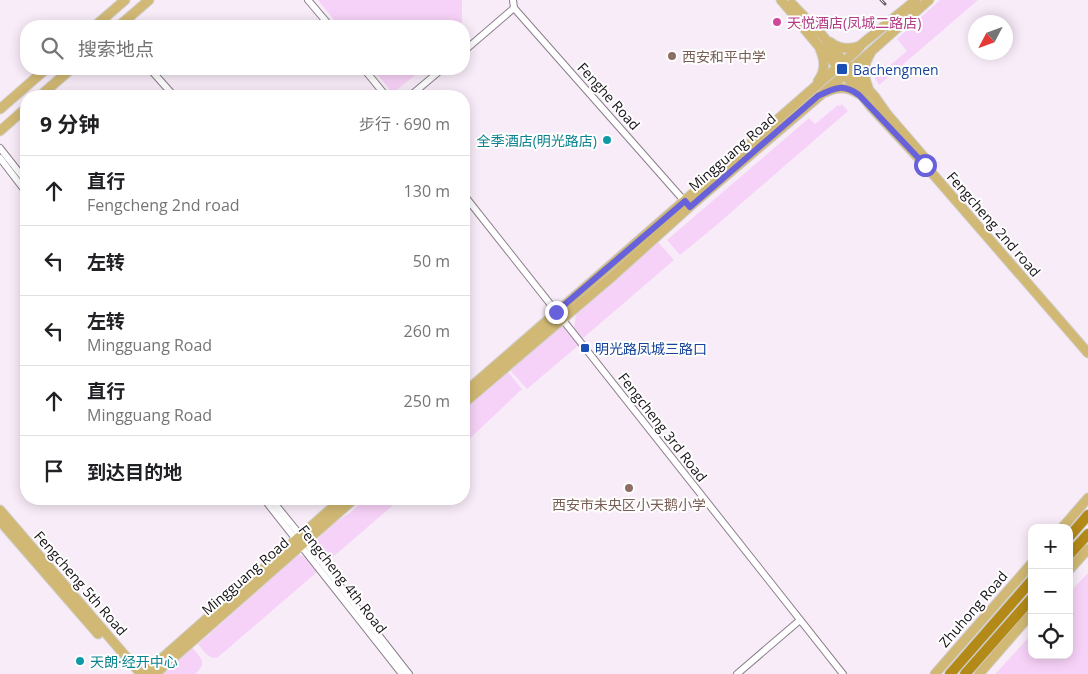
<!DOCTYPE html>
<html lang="zh">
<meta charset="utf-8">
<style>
:root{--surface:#fff;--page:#f2f2f2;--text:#202124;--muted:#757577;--line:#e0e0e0}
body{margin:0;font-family:"Open Sans","Noto Sans SC",sans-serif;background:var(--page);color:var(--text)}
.controls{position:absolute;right:15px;bottom:15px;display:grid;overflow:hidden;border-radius:10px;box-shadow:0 2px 12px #0003}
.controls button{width:45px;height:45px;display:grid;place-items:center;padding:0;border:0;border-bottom:1px solid var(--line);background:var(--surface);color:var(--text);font:25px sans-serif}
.compass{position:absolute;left:968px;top:15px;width:45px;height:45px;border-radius:50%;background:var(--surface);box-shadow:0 2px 12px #0003;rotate:229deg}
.stop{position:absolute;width:15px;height:15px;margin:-11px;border:4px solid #6762dc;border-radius:50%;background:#fff}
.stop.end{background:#6762dc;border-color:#fff;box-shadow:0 1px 5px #0008}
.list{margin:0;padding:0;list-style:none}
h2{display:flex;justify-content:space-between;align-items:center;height:65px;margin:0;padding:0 20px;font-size:21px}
h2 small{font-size:16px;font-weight:400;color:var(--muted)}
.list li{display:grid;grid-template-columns:32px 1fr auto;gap:15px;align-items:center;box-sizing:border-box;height:70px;padding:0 20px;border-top:1px solid var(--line)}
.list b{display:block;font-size:19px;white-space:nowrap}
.list p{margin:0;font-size:16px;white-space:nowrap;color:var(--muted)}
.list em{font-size:16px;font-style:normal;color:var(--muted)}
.icon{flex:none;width:28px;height:28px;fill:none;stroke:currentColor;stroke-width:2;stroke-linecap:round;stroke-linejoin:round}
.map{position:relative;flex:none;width:1088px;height:674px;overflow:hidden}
.search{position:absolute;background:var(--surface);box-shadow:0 2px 12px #0003;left:20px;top:20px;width:450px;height:55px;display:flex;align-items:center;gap:12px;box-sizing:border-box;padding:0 18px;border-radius:20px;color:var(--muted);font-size:19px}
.panel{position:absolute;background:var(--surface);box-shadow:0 2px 12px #0003;left:20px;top:90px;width:450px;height:415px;border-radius:20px}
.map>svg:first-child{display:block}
.green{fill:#f7d2f8}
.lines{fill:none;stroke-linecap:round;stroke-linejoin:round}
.minor-casing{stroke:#8a7f8a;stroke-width:8}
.major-casing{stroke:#d0d0d0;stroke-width:11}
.highway-casing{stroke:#d0d0d0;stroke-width:12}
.minor{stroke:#fff;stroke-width:6}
.major{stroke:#d1b874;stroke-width:9}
.highway{stroke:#b38918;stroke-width:10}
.rail-casing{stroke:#6a636a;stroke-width:3}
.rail{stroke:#fefefe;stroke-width:1;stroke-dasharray:4;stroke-linecap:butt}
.route{stroke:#6762dc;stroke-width:6}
.hotel-dot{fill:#d1479c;stroke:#fefefe;stroke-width:2}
.education-dot{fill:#8d6e63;stroke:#fefefe;stroke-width:2}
.transit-dot{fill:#1a4fb4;stroke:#fefefe;stroke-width:2}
.culture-dot{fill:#0f9aa8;stroke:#fefefe;stroke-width:2}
.labels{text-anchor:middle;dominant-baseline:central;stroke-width:4;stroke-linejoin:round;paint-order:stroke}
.hotel-label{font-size:14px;fill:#b23c85;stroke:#fefefe;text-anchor:start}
.education-label{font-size:14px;fill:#785e54;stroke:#fefefe;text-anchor:start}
.transit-label{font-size:14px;fill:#164399;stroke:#fefefe;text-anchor:start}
.street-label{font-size:14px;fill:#161216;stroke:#fefefe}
.culture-label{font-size:14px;fill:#0d838f;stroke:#fefefe;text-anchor:end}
</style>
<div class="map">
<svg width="1088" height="674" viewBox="0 0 1088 674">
<rect width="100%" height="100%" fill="#f8ecf8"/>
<!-- green -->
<g class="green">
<path d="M 318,0 L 462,0 L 462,26 L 339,26 Z"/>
<path d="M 940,0 L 978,0 L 879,85 L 875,78 L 907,51 L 897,39 Z"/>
<path d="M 373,69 L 423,69 L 395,91 L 391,91 Z"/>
<path d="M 842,104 L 848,111 L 713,228 L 680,255 L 667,240 L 809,118 L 815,124 L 838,105 L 840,106 Z"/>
<path d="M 658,242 L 674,260 L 582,339 L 574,328 L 576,313 Z"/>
<path d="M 560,327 L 567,328 L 580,344 L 527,389 L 510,370 Z"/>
<path d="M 508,372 L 522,389 L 464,444 L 464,410 Z"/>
<path d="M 365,499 L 387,499 L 392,506 L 326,563 L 317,551 L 315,543 L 323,533 L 338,520 L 350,513 Z"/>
<path d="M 300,555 L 307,558 L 317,572 L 217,658 C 208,659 203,650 198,644 L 297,556 Z"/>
<path d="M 1088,573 L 1088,674 L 995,674 L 1032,634 L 1032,655 L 1069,655 L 1069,593 Z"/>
<path d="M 191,646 C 200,658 209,662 195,674 L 159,674 Z"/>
</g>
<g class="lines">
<!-- minor casing -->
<g class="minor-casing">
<g id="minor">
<path d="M 308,0 L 330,26"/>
<path d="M 513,0 L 514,8 L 687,204"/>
<path d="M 464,51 L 514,8"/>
<path d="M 150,69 L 174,96"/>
<path d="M 364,69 L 386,96"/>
<path d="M 410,96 L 442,69"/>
<path d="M 0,148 L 26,181"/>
<path d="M 0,158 L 26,192"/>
<path d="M 464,195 L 843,674"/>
<path d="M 264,499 L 402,674"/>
<path d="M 271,499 L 305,541 L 409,674"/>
<path d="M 737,674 L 800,620"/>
</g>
</g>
<!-- major casing -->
<g class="major-casing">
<g id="major">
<path d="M 781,0 L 799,21 L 806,31 L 817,44 L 826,53 L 856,88 L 871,107 L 925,165 L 1088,353"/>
<path d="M 792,4 L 822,35 L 844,62 L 875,97 L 887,114 L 924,157"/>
<path d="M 95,26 L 125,0"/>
<path d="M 119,26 L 149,0"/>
<path d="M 830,42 C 839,49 849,50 860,46"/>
<path d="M 818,81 C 826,71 825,60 820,49"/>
<path d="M 868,87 C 863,75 863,65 870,54"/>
<path d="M 826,92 C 839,86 848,87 859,94"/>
<path d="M 40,96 L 71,69"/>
<path d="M 0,109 L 46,69"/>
<path d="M 0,131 L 26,108"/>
<path d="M 464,393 C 594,279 726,165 856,51 L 862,44 L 916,0"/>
<path d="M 464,403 L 614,275 L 695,202 L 850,70 L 929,0"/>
<path d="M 0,510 L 141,674"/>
<path d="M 0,521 L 98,634"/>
<path d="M 1062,528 L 1088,498"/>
<path d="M 1069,570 L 1088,549"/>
<path d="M 144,674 L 342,499"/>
<path d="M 155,674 L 354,499"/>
<path d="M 935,674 L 1032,563"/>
<path d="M 979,674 L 1032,613"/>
</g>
</g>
<!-- highway casing -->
<g class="highway-casing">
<g id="highway">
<path d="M 1069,537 L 1088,515"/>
<path d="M 1069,555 L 1088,534"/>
<path d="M 950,674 L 1032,580"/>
<path d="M 965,674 L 1032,598"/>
</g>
</g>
<!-- minor -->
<use href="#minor" class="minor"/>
<!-- major -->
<use href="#major" class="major"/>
<!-- highway -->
<use href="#highway" class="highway"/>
<!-- rail casing -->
<g class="rail-casing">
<path id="rail" d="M 881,0 L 885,4"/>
</g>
<!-- rail -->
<use href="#rail" class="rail"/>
</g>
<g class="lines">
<!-- route -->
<path class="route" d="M 556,312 L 685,201 L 690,207 L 818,96 C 834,88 843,83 859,95 L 925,165"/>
</g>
<!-- markers -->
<circle class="hotel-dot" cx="777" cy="22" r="5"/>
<g class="education-dot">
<circle cx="672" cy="56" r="5"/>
<circle cx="629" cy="488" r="5"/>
</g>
<g class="transit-dot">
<rect x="836" y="63" width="12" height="12" rx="2.5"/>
<rect x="580" y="343" width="10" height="10" rx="2.5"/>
</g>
<g class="culture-dot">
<circle cx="607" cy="140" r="5"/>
<circle cx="80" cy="661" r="5"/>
</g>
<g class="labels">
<!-- hotel labels -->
<g class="hotel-label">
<text x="787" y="22">天悦酒店(凤城二路店)</text>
</g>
<!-- education labels -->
<g class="education-label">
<text x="682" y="56">西安和平中学</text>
<text x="629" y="504" text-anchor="middle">西安市未央区小天鹅小学</text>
</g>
<!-- transit labels -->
<g class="transit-label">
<text x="853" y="69">Bachengmen</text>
<text x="595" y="348">明光路凤城三路口</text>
</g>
<!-- street labels -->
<g class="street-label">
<text transform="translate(609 96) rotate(48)">Fenghe Road</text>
<text transform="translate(732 152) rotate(-41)">Mingguang Road</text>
<text transform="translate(994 224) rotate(49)">Fengcheng 2nd road</text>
<text transform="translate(663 427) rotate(52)">Fengcheng 3rd Road</text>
<text transform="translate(245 576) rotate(-41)">Mingguang Road</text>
<text transform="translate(343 579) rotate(52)">Fengcheng 4th Road</text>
<text transform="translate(81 583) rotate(49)">Fengcheng 5th Road</text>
<text transform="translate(973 609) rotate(-49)">Zhuhong Road</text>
</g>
<!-- culture labels -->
<g class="culture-label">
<text x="597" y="140">全季酒店(明光路店)</text>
<text x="90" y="661" text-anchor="start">天朗·经开中心</text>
</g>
</g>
</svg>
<div class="controls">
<button>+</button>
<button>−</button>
<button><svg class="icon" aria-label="locate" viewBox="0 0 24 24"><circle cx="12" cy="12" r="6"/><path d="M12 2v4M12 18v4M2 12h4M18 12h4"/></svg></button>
</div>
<svg class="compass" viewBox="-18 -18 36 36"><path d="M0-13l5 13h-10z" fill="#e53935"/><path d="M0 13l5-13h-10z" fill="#757577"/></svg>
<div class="stop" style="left:925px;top:165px"></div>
<div class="stop end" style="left:556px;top:312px"></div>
<div class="search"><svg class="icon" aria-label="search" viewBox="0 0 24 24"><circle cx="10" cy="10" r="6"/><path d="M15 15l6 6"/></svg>搜索地点</div>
<section class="panel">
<h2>9 分钟<small>步行 · 690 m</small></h2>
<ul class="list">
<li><svg class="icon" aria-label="ahead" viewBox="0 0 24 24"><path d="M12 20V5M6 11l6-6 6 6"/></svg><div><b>直行</b><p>Fengcheng 2nd road</p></div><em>130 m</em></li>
<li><svg class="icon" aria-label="left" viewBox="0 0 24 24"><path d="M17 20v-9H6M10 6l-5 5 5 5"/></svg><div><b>左转</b></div><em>50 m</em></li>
<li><svg class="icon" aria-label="left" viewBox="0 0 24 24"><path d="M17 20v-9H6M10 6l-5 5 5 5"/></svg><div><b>左转</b><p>Mingguang Road</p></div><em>260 m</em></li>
<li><svg class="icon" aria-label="ahead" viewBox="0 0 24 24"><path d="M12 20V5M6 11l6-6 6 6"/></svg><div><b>直行</b><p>Mingguang Road</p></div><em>250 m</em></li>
<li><svg class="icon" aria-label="arrive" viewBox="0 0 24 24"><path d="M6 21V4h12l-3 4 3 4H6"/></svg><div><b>到达目的地</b></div></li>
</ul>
</section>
</div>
